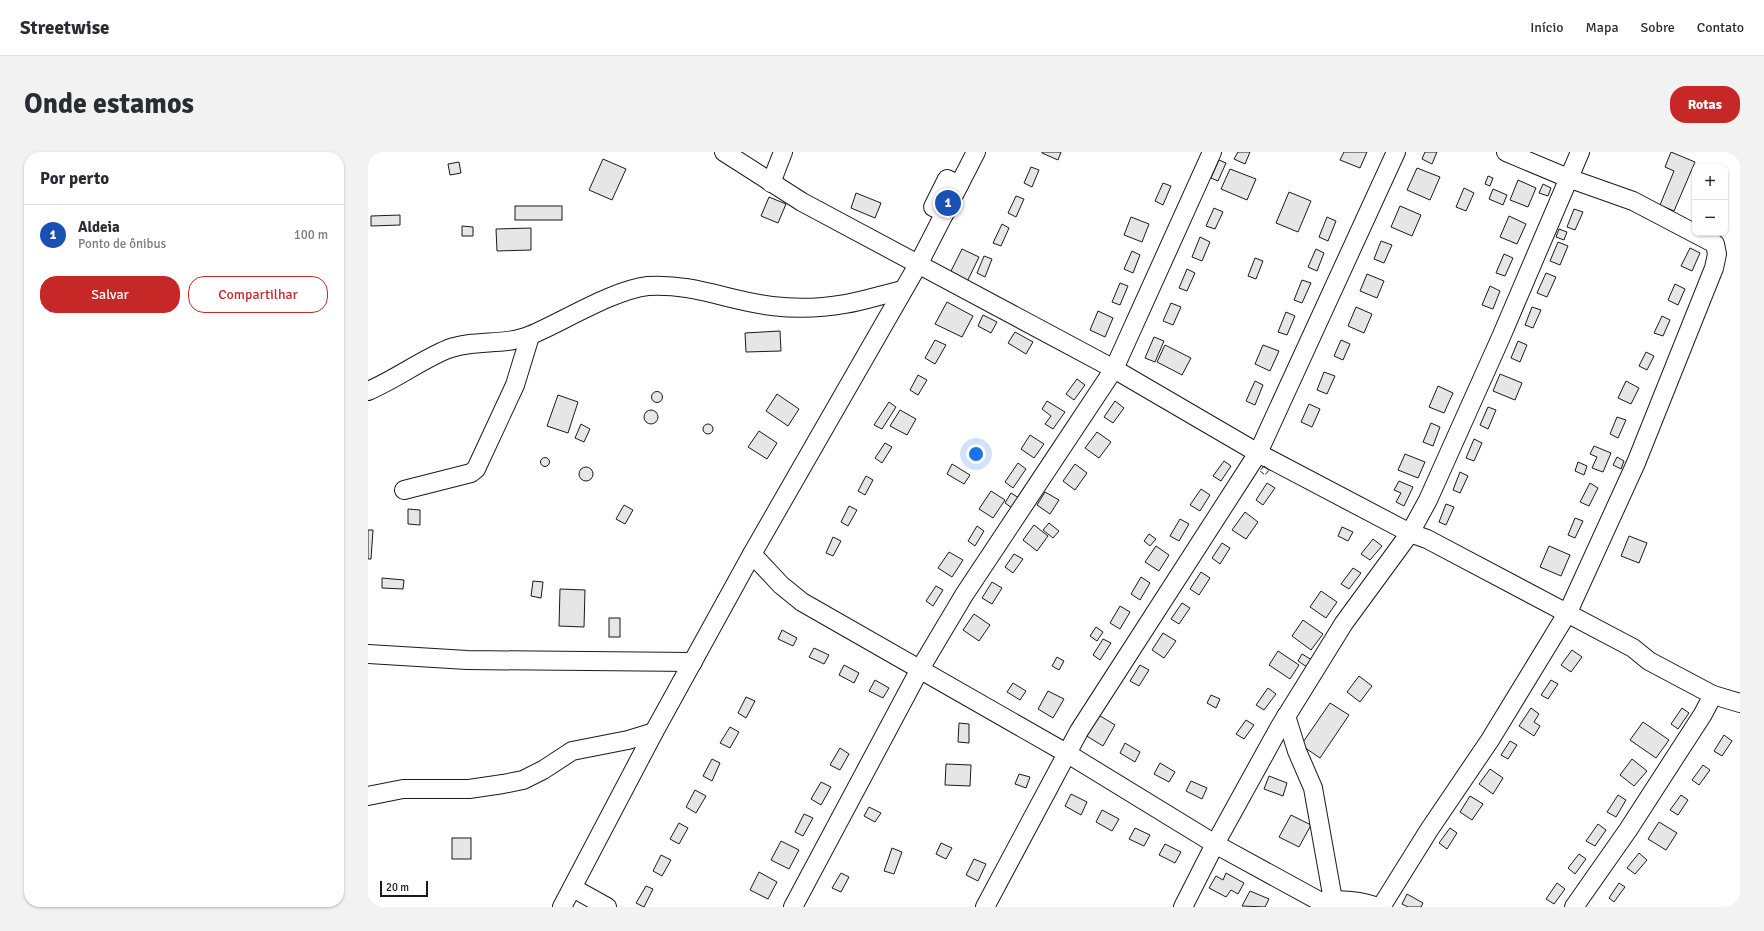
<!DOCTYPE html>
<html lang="pt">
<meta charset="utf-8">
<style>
:root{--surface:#fff;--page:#f2f2f3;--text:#2b2b33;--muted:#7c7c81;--line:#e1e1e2;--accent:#c62828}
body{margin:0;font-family:Signika,sans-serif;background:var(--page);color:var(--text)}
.controls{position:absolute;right:12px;top:12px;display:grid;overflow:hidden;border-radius:8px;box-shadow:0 1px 3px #0004}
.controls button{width:36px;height:36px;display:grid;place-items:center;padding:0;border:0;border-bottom:1px solid var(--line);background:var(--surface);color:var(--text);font:20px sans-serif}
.scale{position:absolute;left:12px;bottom:10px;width:48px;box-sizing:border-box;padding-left:4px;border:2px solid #1a1a1a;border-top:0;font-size:11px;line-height:14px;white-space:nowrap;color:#1a1a1a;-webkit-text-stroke:3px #fff;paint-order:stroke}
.you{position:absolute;left:608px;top:302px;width:14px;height:14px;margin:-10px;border:3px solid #fff;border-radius:50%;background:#1a73e8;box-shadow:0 0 0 6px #1a73e833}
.badge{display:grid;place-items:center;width:26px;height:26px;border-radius:50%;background:var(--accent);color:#fff;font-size:13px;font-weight:700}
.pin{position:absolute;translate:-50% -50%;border:2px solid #fff;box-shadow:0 1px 4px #0006}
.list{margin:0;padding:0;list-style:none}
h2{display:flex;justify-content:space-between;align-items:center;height:52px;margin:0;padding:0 16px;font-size:17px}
h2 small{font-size:13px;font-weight:400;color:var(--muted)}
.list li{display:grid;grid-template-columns:26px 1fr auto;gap:12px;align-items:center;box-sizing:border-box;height:60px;padding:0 16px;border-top:1px solid var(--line)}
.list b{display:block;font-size:15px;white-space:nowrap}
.list p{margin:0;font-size:13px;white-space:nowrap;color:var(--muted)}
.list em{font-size:13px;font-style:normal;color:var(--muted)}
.actions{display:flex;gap:8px;padding:12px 16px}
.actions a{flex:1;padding:9px 0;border:1px solid var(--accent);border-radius:16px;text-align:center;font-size:14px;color:var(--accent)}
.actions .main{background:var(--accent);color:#fff}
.map{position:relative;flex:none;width:1372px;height:755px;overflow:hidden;border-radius:16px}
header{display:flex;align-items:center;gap:24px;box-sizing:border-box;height:56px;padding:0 20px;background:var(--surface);border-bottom:1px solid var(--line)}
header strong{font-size:19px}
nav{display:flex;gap:22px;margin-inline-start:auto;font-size:14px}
.intro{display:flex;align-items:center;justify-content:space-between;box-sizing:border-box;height:96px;padding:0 24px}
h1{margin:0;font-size:28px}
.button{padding:10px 18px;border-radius:16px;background:var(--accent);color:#fff;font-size:14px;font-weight:700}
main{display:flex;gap:24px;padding:0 24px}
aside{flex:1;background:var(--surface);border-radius:16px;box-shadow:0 1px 3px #0004}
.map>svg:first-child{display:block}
.building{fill:#e6e6e6;stroke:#1a1a1a}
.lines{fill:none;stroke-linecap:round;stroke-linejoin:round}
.minor-casing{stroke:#1a1a1a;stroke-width:20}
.minor{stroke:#fff;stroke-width:18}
.fence{stroke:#1a1a1a;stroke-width:1;stroke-dasharray:5 2;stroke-linecap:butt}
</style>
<header>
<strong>Streetwise</strong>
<nav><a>Início</a><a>Mapa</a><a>Sobre</a><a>Contato</a></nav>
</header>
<div class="intro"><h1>Onde estamos</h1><a class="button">Rotas</a></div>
<main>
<aside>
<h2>Por perto<small></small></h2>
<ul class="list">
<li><span class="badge" style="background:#1a4fb4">1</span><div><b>Aldeia</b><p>Ponto de ônibus</p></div><em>100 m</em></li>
</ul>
<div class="actions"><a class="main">Salvar</a><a>Compartilhar</a></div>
</aside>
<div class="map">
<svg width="1372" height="755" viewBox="0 0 1372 755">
<rect width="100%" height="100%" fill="#fff"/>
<!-- building -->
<g class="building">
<path d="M 674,0 L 693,0 L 690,8 L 674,1 Z"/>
<path d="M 870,0 L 882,0 L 877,12 L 866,7 Z"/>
<path d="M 976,0 L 999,0 L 992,16 L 972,8 Z"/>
<path d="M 1057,0 L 1069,0 L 1064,12 L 1054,7 Z"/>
<path d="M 1303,0 L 1327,10 L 1306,59 L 1292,53 L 1306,19 L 1297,15 Z"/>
<path d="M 235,7 L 258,17 L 244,48 L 221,38 Z"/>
<path d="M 851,8 L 858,11 L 850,29 L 843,26 Z"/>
<path d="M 91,10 L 93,21 L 82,23 L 80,12 Z"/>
<path d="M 663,15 L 671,18 L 664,35 L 656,31 Z"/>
<path d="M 1049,16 L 1072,25 L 1062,48 L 1039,38 Z"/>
<path d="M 862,17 L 888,27 L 879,48 L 853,37 Z"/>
<path d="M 1120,24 L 1125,26 L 1122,34 L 1117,32 Z"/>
<path d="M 1150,28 L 1168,36 L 1160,55 L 1142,48 Z"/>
<path d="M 795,31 L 803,34 L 795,53 L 787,49 Z"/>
<path d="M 1175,32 L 1183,36 L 1180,44 L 1171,41 Z"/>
<path d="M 1096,36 L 1106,41 L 1098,59 L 1088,55 Z"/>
<path d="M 1125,37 L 1139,43 L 1135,53 L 1121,47 Z"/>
<path d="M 921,40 L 943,49 L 930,80 L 908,71 Z"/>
<path d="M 488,41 L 513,51 L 507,66 L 483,56 Z"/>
<path d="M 648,44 L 656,47 L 648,65 L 640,61 Z"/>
<path d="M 401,45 L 418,52 L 410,71 L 393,64 Z"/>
<rect x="147" y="54" width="47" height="14"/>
<path d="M 1032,54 L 1053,63 L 1044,84 L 1023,75 Z"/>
<path d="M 846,56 L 855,60 L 847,77 L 838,74 Z"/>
<path d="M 1206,57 L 1215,60 L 1207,78 L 1199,75 Z"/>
<path d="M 32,63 L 32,73 L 3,74 L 3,64 Z"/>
<path d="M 1141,64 L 1158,72 L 1149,92 L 1132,85 Z"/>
<path d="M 763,65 L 781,72 L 774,90 L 756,83 Z"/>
<path d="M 959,65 L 968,69 L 960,89 L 951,85 Z"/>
<path d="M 634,72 L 641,76 L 633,94 L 625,91 Z"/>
<path d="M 94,74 L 105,75 L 105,84 L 94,84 Z"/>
<path d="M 163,76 L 163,98 L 129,99 L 128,77 Z"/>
<path d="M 1191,77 L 1199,80 L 1196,88 L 1188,85 Z"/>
<path d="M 832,85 L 842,90 L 834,109 L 824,105 Z"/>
<path d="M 1013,89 L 1024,93 L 1016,111 L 1006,107 Z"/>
<path d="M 1190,90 L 1200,94 L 1192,113 L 1182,109 Z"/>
<path d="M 1322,96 L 1332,101 L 1324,119 L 1313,114 Z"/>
<path d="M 594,97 L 611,105 L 598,132 L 581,123 Z"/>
<path d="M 948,97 L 956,101 L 949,119 L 940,115 Z"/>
<path d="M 764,99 L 772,103 L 765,121 L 756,117 Z"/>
<path d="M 1136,102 L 1145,106 L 1137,124 L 1128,121 Z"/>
<path d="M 616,104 L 624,107 L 617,125 L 609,121 Z"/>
<path d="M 887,106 L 895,109 L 888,127 L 880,124 Z"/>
<path d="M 819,117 L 827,121 L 819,139 L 811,136 Z"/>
<path d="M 1178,121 L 1188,125 L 1179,145 L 1169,141 Z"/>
<path d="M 999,122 L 1016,129 L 1009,146 L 992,139 Z"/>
<path d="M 934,128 L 943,131 L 934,151 L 926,148 Z"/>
<path d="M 752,131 L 760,134 L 752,153 L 744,150 Z"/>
<path d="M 1307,132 L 1317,137 L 1310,153 L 1300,148 Z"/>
<path d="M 1122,134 L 1132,139 L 1125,157 L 1114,153 Z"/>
<path d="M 579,150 L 605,164 L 594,185 L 567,172 Z"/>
<path d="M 803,151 L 813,155 L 805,173 L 795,169 Z"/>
<path d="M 988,155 L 1004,162 L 996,181 L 980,174 Z"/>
<path d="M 1164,155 L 1173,158 L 1165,176 L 1157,173 Z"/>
<path d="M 730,159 L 745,166 L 737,185 L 722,178 Z"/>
<path d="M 918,160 L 927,164 L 919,183 L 910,180 Z"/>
<path d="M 615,163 L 629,170 L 623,181 L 610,174 Z"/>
<path d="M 1294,164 L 1302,168 L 1295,184 L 1286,181 Z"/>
<path d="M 412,179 L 413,199 L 378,200 L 377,181 Z"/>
<path d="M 647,180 L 665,190 L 658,202 L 640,191 Z"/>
<path d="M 786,185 L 796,189 L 787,210 L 777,206 Z"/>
<path d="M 567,188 L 578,193 L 567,212 L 557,206 Z"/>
<path d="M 973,188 L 982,192 L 975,208 L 966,204 Z"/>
<path d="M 1150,189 L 1159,193 L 1152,210 L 1143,206 Z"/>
<path d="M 797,193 L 823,206 L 814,223 L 789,210 Z"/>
<path d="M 895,193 L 911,199 L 902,219 L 887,212 Z"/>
<path d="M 1278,200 L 1286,204 L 1279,218 L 1271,214 Z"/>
<path d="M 956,220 L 967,224 L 959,242 L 949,238 Z"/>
<path d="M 1132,222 L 1154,231 L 1147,248 L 1125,239 Z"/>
<path d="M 550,223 L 559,228 L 550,243 L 542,238 Z"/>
<path d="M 709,227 L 717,233 L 706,248 L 698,242 Z"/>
<path d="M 887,229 L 895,233 L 887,253 L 878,249 Z"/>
<path d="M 1258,229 L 1271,236 L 1263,252 L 1250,246 Z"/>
<path d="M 1070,234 L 1085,241 L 1076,261 L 1061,255 Z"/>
<circle cx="289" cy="245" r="5.5"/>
<path d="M 409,242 L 431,257 L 420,274 L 398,259 Z"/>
<path d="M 190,243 L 210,250 L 200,281 L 179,274 Z"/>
<path d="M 679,249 L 697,260 L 685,277 L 677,272 L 683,264 L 674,257 Z"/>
<path d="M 747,249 L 756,256 L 745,271 L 736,265 Z"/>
<path d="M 521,250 L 528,255 L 514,277 L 506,273 Z"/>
<path d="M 941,252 L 952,257 L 944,275 L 933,270 Z"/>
<path d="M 1120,255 L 1128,258 L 1120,277 L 1112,273 Z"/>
<circle cx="283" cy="265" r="7"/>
<path d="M 532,258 L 548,267 L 539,283 L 522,274 Z"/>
<path d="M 1249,265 L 1258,268 L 1250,286 L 1242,282 Z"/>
<path d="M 1063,271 L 1072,275 L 1065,294 L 1055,290 Z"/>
<circle cx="340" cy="277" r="5"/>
<path d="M 213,272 L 222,277 L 216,290 L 207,286 Z"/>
<path d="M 391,279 L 409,291 L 399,307 L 380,295 Z"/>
<path d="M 729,280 L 743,290 L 731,306 L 717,296 Z"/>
<path d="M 662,283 L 676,292 L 666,306 L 653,297 Z"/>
<path d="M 1106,287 L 1114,291 L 1106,309 L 1098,306 Z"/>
<path d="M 517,291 L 524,295 L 514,311 L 507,306 Z"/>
<path d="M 1226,294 L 1243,301 L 1235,320 L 1224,316 L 1229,305 L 1222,302 Z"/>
<path d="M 1037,302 L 1057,310 L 1050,326 L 1030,318 Z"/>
<path d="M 1249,305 L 1256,309 L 1253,317 L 1245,313 Z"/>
<circle cx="177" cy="310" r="4.5"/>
<path d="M 856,309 L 863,314 L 853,329 L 845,324 Z"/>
<path d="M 1210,310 L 1219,314 L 1216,323 L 1207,319 Z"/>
<path d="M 650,311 L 658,317 L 645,336 L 637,330 Z"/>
<path d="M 584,312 L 602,323 L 596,332 L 579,322 Z"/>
<path d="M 707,312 L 719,321 L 707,338 L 695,329 Z"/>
<circle cx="218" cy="322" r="7"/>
<path d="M 1092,320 L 1100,324 L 1092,341 L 1085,338 Z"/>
<path d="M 498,324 L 505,328 L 497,343 L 490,339 Z"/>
<path d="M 1031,329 L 1045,335 L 1036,354 L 1028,350 L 1033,341 L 1026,338 Z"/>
<path d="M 899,331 L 907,336 L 895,353 L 888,348 Z"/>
<path d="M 1222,331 L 1230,336 L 1221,354 L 1212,350 Z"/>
<path d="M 833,337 L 842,343 L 832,359 L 822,353 Z"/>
<path d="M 623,339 L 637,348 L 625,366 L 611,357 Z"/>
<path d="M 677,340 L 691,348 L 682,362 L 669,353 Z"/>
<path d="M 643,341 L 651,346 L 644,356 L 637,351 Z"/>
<path d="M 1078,352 L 1086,355 L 1078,373 L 1071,370 Z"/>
<path d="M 256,353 L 265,358 L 257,372 L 248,367 Z"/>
<path d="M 481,354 L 489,358 L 480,374 L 473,370 Z"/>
<path d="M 40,357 L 52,358 L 52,373 L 40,372 Z"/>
<path d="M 877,360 L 890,370 L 878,387 L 864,378 Z"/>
<path d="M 1207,366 L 1215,369 L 1207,386 L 1200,383 Z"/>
<path d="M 812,367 L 821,372 L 811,389 L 802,384 Z"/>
<path d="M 681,371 L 691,379 L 685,386 L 675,378 Z"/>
<path d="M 666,373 L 680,384 L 669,399 L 655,388 Z"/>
<path d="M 609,374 L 616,379 L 607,394 L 600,389 Z"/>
<path d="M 974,375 L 985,380 L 980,389 L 970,384 Z"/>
<path d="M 0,378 L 5,378 L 3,407 L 0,407 Z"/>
<path d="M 781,382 L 788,387 L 782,394 L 776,389 Z"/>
<path d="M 1261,384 L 1279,391 L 1271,411 L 1253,404 Z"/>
<path d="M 465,385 L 473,389 L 465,404 L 458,401 Z"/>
<path d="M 1005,387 L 1014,394 L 1002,408 L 993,402 Z"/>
<path d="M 854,391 L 862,396 L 852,412 L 844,406 Z"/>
<path d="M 788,394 L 801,403 L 791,419 L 777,410 Z"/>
<path d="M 1181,394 L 1202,403 L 1193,424 L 1172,415 Z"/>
<path d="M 581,400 L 595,408 L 584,425 L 570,416 Z"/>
<path d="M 646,402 L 655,407 L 645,421 L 637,415 Z"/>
<path d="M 985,416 L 993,421 L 981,437 L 973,432 Z"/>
<path d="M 833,420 L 842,426 L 831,443 L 822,437 Z"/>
<path d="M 773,425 L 782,431 L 772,448 L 763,442 Z"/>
<path d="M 14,426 L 36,428 L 35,437 L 14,436 Z"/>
<path d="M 165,429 L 175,430 L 173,446 L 163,444 Z"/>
<path d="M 624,430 L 634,436 L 624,452 L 614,446 Z"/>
<path d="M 568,434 L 575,438 L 565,454 L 558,449 Z"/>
<path d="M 192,437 L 217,438 L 216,475 L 191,474 Z"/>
<path d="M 953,439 L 969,450 L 958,466 L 942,455 Z"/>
<path d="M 814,451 L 822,456 L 811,472 L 803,467 Z"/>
<path d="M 752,454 L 762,460 L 752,477 L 742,471 Z"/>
<path d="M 606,462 L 622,473 L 611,489 L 595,478 Z"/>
<rect x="241" y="466" width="11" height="19"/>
<path d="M 935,468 L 955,482 L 943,498 L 924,484 Z"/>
<path d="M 728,475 L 735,480 L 729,489 L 722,484 Z"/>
<path d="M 414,478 L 429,486 L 425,494 L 410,487 Z"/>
<path d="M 795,481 L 808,489 L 796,506 L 784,498 Z"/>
<path d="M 735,487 L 743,491 L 732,508 L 725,503 Z"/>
<path d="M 446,496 L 461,503 L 456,512 L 441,505 Z"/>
<path d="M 1204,498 L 1214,505 L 1203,520 L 1193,513 Z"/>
<path d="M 910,499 L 931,513 L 922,527 L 901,513 Z"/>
<path d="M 934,502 L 944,508 L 939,515 L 930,509 Z"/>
<path d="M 689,505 L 696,509 L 691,518 L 684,514 Z"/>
<path d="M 476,513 L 491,521 L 486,531 L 471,523 Z"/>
<path d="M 772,513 L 781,518 L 771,534 L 762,529 Z"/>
<path d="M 991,524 L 1004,534 L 992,550 L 979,540 Z"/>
<path d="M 507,528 L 521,536 L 515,546 L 501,539 Z"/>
<path d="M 1183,528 L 1190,532 L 1180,547 L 1173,543 Z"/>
<path d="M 645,531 L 658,539 L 652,548 L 639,540 Z"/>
<path d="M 900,536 L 908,542 L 896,558 L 888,553 Z"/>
<path d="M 680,539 L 696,547 L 685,566 L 670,557 Z"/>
<path d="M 843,543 L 852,547 L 848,556 L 839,551 Z"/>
<path d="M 378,545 L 387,549 L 378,566 L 370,561 Z"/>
<path d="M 962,551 L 981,563 L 952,606 L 933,593 Z"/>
<path d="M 1163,556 L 1171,562 L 1166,570 L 1172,574 L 1166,584 L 1151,574 Z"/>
<path d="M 1314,556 L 1321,561 L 1310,577 L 1303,572 Z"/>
<path d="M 729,562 L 747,573 L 735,594 L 717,583 Z"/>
<path d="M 878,568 L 886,573 L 876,587 L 868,582 Z"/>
<path d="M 1275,570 L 1301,588 L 1288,606 L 1262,588 Z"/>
<path d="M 591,571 L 601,572 L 601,591 L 590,590 Z"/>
<path d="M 362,575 L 371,580 L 362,596 L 352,591 Z"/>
<path d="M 1356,583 L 1364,589 L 1354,604 L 1346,599 Z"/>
<path d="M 1142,589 L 1149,593 L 1140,607 L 1133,603 Z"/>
<path d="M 757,591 L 772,600 L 767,610 L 752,601 Z"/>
<path d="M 472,596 L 481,602 L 472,618 L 462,613 Z"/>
<path d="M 344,607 L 352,611 L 344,629 L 335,624 Z"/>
<path d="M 1264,607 L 1279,619 L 1266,634 L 1252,623 Z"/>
<path d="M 792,611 L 807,620 L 801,630 L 786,622 Z"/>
<path d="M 578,612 L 603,613 L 602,634 L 577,633 Z"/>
<path d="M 1335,613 L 1342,618 L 1331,633 L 1324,628 Z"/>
<path d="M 1122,617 L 1135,626 L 1125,642 L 1111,632 Z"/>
<path d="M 651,622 L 662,625 L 658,636 L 647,632 Z"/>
<path d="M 901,624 L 919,631 L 915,644 L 896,637 Z"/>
<path d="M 823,629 L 839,636 L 834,647 L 818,639 Z"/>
<path d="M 453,630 L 463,635 L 453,653 L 443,647 Z"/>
<path d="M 327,638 L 338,644 L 328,661 L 318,655 Z"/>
<path d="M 703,642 L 719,650 L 713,663 L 697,654 Z"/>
<path d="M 1250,643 L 1258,648 L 1248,665 L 1239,660 Z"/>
<path d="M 1313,643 L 1320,648 L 1310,663 L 1302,658 Z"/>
<path d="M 1102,644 L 1115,652 L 1104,668 L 1092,660 Z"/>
<path d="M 501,655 L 513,661 L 507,670 L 496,664 Z"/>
<path d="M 734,658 L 751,667 L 744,679 L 728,670 Z"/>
<path d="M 436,662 L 445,666 L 435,684 L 427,680 Z"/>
<path d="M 923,663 L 943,673 L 931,695 L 911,685 Z"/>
<path d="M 1291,670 L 1309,681 L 1298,698 L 1280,687 Z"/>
<path d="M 311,671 L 320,676 L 311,692 L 302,687 Z"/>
<path d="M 1230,672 L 1238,678 L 1227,694 L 1218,689 Z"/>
<path d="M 767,676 L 782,683 L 776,694 L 761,687 Z"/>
<path d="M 1082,676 L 1089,681 L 1079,697 L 1071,691 Z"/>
<rect x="84" y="686" width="19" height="21"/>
<path d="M 413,689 L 431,698 L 421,717 L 403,708 Z"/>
<path d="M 573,691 L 584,696 L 578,707 L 568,702 Z"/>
<path d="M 797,692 L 813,700 L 807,711 L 791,703 Z"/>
<path d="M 524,696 L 534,700 L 526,722 L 516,719 Z"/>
<path d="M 1271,701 L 1279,708 L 1267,722 L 1259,716 Z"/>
<path d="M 1211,702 L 1218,707 L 1207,722 L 1200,716 Z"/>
<path d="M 293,703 L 303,708 L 294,724 L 285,719 Z"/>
<path d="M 606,707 L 618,712 L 610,729 L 598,723 Z"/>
<path d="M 391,720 L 409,730 L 400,747 L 382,738 Z"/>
<path d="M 473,721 L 481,725 L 473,740 L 464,736 Z"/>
<path d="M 858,721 L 876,731 L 870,742 L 863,738 L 858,745 L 841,736 L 848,724 L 855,728 Z"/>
<path d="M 1189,731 L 1197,737 L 1186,752 L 1178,747 Z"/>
<path d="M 1251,731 L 1257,735 L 1246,750 L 1241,746 Z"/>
<path d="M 278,734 L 285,737 L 276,755 L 268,751 Z"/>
<path d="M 882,739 L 901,747 L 897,755 L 874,754 Z"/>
<path d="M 1039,742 L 1055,751 L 1053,755 L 1040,755 L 1034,752 Z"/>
</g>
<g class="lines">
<!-- minor casing -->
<g class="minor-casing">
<g id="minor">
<path d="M 356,0 L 434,50 L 746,217 L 890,301 L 1042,381 L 1059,387 L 1265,496 L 1281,509 L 1345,543 L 1335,562 L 1260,678 L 1206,755"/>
<path d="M 403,31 L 415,0"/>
<path d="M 577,61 L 565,55 L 579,27 L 591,33"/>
<path d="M 0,239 C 28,227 53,208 80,197 C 107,187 138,194 163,183 C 196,169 245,138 280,134 C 324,131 362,149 404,154 C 428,157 454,156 477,152 C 496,149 516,142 535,138"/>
<path d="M 36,338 L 103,321 L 108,317 L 147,233 L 162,184"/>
<path d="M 384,402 L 413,433 L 434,450 L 700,602 L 847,692 L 962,755"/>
<path d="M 0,502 L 99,508 L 325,510"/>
<path d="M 1345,543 L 1372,551"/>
<path d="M 918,564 L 929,599 L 945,636 L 965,748"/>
<path d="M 0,644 L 35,637 L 101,637 L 135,632 L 155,628 L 175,618 L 204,599 L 260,588 L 286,580"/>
<path d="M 205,736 L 239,755"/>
<path d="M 954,749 C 974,747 991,748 1010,755"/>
<path d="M 194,755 L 286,580 L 384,402 L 551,111 L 608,0"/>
<path d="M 425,755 L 552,517 L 596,443 L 746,217 L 844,0"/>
<path d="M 617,755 L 711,579 L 890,301 L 1028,0"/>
<path d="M 815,755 L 847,692 L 911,576 L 976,471 L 1042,381 L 1060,348 L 1133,185 L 1212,0"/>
<path d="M 1013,755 L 1061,678 L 1122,588 L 1200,460 L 1268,311 L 1346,116 L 1349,102 L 1347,92 L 1265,49 L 1200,26 L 1138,0"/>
</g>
</g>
<!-- minor -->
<use href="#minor" class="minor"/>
<!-- fence -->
<path class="fence" d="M 896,314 L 901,318 L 897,323 L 892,319 Z"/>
</g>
</svg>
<div class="controls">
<button>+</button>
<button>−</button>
</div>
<div class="scale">20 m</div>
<div class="you"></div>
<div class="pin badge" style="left:580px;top:51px;background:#1a4fb4">1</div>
</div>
</main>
